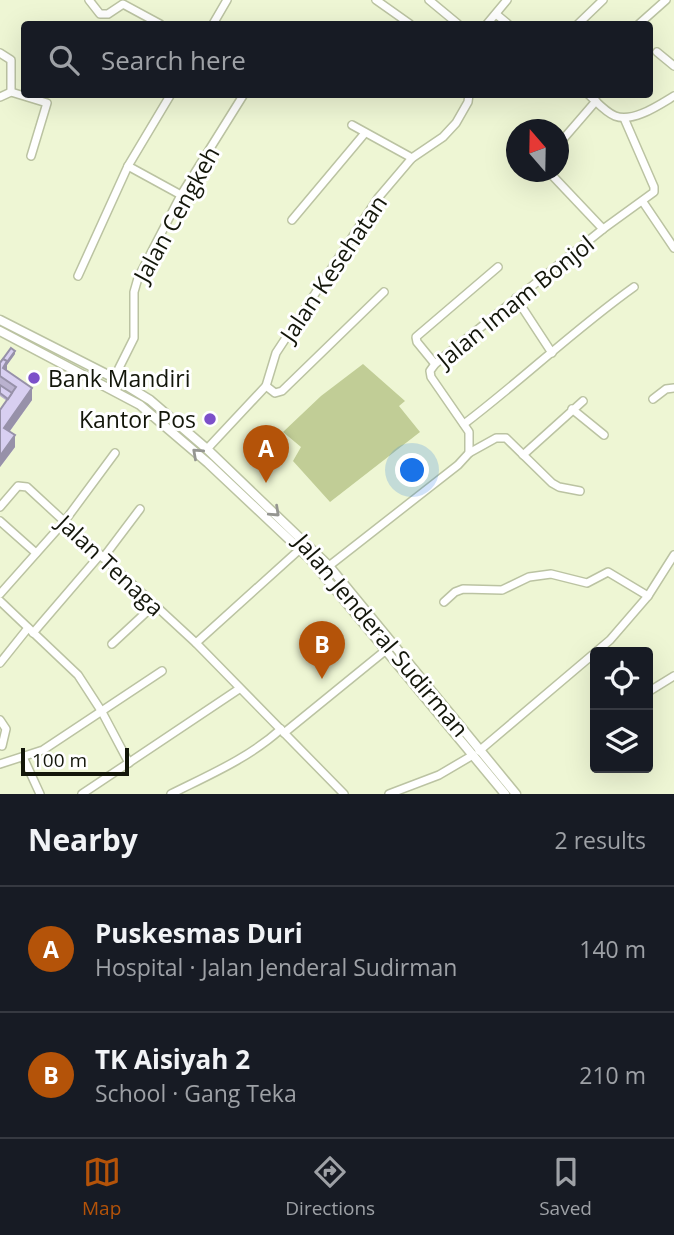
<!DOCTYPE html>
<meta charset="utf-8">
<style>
:root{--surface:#171b24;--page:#242831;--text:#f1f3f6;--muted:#9ea1a6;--line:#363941;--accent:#b45309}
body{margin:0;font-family:"Open Sans",sans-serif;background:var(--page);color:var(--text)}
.controls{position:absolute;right:21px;bottom:21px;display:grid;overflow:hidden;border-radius:7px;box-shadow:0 7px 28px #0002}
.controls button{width:63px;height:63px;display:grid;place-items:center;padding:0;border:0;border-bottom:2px solid var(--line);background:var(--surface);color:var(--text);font:35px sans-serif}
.compass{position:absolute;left:506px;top:119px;width:63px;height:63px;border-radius:50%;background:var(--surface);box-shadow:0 7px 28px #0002;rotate:340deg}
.scale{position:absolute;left:21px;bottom:18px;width:108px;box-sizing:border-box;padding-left:7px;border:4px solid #13160a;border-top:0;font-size:19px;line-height:24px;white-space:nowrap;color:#13160a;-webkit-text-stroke:5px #fff;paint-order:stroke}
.you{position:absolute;left:413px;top:471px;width:24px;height:24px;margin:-18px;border:5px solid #fff;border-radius:50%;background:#1a73e8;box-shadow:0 0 0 10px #1a73e833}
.badge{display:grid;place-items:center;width:46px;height:46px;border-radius:50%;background:var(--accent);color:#fff;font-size:23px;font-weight:700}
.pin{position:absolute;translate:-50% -58px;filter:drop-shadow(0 2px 4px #0008)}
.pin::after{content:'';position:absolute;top:37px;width:24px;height:21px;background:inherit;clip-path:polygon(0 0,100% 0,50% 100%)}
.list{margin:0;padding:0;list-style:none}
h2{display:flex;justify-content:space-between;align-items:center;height:91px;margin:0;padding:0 28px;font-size:30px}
h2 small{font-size:23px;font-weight:400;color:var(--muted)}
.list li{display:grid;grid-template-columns:46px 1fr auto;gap:21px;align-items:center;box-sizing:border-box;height:126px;padding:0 28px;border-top:2px solid var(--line)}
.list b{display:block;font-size:26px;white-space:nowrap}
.list p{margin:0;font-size:23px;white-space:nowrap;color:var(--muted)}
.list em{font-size:23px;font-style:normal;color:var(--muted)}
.icon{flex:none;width:38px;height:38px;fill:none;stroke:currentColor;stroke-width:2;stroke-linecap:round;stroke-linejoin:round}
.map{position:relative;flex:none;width:674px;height:794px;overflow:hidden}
.search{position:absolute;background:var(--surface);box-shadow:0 7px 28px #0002;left:21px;right:21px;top:21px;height:77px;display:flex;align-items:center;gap:18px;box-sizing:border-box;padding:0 24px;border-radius:7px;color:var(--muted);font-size:26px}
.sheet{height:343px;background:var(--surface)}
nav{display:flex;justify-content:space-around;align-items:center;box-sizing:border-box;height:98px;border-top:2px solid var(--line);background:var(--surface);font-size:19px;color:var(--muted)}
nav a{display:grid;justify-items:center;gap:4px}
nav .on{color:var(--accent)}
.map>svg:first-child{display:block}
.green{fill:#c1cd96}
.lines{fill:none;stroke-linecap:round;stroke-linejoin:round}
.minor-casing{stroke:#bbc3a2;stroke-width:10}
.tertiary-casing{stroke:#bbc3a2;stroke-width:11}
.minor{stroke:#fff;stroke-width:7}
.tertiary{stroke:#fff;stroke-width:8}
.wall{fill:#bab2cf}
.shaded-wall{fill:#9791a9}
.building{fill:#d8cff1;stroke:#9791a9;stroke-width:2}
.oneway{stroke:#959691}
.poi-dot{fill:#7c50c9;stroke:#fff;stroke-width:2.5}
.labels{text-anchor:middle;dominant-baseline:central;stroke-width:6;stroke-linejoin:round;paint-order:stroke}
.street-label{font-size:23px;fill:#13160a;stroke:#fff}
.poi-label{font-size:23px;fill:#13160a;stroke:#fff;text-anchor:start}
</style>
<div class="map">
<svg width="674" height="794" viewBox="0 0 674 794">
<rect width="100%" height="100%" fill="#eef6d4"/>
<!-- green -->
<path class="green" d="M 363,364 L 405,401 L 399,406 L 420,432 L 330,502 L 293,461 L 301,447 L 283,432 L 321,396 Z"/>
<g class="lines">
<!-- minor casing -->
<g class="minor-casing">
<g id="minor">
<path d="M 89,0 L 100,14 L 108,14 L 123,4 L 160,24"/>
<path d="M 376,0 L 410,24"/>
<path d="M 429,0 L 458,24"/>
<path d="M 496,14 L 508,24"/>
<path d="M 213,24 L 227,0"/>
<path d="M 487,24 L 507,0"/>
<path d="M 578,24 L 603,0"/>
<path d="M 639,24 L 666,0"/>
<path d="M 657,52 L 674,66"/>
<path d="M 0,53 L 11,60 L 11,92"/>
<path d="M 588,94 C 596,101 605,112 615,116 C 633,123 659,105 674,96"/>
<path d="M 0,97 L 11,92 L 47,103 L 31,156"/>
<path d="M 352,125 L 412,158"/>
<path d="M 558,145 L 596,101"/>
<path d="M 128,166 L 181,195"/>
<path d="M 549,172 L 603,229"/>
<path d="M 643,202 L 674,248"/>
<path d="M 292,220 L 365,133"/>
<path d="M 78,276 L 128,166 L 171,94"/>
<path d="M 516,298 L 552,353"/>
<path d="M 435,364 L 417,342 L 416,337 L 498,267"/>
<path d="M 114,378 L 134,338 L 134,292 L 138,278 L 181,195 L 244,94"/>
<path d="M 266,386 L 275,393 L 282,391 L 384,292"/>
<path d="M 653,399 L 666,389 L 674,388"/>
<path d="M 572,409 L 604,435"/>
<path d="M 464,424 C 522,380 575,329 634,287"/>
<path d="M 207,449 L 266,386 L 276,353 L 378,198 L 412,158 L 443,137 L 456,123 L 468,102 L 469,94"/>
<path d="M 469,453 L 496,438 L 506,438 L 552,483 L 559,487 L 580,491"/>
<path d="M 523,455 L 583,401"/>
<path d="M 0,507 L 18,486 L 27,487 L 196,643"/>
<path d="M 0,521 L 36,553"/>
<path d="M 299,550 L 196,643 L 344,794"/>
<path d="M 103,558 L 140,509"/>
<path d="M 329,566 L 458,465 L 469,453 L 469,432 L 431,377 L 430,371 L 435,364 L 603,229 L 654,192 L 654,187 L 624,118"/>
<path d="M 0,594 L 64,522 L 115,453"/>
<path d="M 0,601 L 78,675 L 102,712 L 129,763"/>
<path d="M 444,602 L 455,592 L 463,589 L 502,590 L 529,577 L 551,574 L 587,583 L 608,572 L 648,596"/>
<path d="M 33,633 L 100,555"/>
<path d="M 112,644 L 154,605"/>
<path d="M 0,663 L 28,628"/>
<path d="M 648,692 L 674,676"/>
<path d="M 0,720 L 6,729 L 2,746"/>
<path d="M 284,733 L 386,650"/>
<path d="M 479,751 L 610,640 L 648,596 L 674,555"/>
<path d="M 23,757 L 40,794"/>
<path d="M 0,764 L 43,750 L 162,671"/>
<path d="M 82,794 L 239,689"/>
<path d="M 171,794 C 209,775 249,758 281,729"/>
<path d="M 389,794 L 439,775 L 473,755"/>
</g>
</g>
<!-- tertiary casing -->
<g class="tertiary-casing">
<g id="tertiary">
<path d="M 0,320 L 114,378 L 150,400 L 207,449 L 329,566 L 516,794"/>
<path d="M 0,331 L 140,405 L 208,463 L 310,559 L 505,794"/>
</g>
</g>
<!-- minor -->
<use href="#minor" class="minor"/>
<!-- tertiary -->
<use href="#tertiary" class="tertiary"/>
</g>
<!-- wall -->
<path class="wall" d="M 15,354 L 7,365 L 7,371 L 32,400 L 10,431 L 15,447 L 0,467 L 7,401 L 0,396 L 0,363 Z"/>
<!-- shaded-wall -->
<g class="shaded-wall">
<path d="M 15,351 L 15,354 L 7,365 L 7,373 L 3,379 L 3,371 L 0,372 Z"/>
<path d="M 32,388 L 32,400 L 4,439 L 4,428 Z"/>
<path d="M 15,435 L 15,447 L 0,467 L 0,456 Z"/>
</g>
<!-- building -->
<g class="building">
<path d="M 11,348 L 15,351 L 7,362 L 3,359 L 0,363 Z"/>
<path d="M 3,359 L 7,361 L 3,368 L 32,388 L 4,428 L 15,435 L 0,456 L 0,410 L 16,387 L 0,376 L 0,363 Z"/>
<path d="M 0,385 L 12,393 L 8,399 L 0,393 Z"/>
</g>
<!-- one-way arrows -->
<defs><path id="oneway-chevron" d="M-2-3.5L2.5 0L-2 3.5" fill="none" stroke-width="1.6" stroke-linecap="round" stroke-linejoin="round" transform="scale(1.75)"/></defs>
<g class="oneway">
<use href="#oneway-chevron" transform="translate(197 453) rotate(-138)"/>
<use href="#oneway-chevron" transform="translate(275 512) rotate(43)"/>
</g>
<!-- markers -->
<g class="poi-dot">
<circle cx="34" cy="378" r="7"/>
<circle cx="210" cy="419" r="7"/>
</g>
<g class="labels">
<!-- street labels -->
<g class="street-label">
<text transform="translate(176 214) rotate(-61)">Jalan Cengkeh</text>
<text transform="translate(333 268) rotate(-56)">Jalan Kesehatan</text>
<text transform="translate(515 301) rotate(-39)">Jalan Imam Bonjol</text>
<text transform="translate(111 565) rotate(43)">Jalan Tenaga</text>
<text transform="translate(382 635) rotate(50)">Jalan Jenderal Sudirman</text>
</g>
<!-- poi labels -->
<g class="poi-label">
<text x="48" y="378">Bank Mandiri</text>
<text x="196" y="419" text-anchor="end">Kantor Pos</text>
</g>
</g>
</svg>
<div class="controls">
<button><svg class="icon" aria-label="locate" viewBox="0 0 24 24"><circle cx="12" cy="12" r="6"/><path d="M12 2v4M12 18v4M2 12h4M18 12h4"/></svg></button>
<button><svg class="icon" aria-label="layers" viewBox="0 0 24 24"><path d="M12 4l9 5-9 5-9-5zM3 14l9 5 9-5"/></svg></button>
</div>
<svg class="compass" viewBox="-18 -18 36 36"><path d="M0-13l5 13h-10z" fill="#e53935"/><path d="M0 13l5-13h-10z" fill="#9ea1a6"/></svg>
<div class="scale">100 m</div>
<div class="you"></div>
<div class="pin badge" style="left:266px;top:483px">A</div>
<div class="pin badge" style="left:322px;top:679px">B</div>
<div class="search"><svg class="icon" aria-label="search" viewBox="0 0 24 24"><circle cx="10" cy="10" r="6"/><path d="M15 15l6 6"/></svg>Search here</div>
</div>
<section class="sheet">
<h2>Nearby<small>2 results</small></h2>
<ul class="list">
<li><span class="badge">A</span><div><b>Puskesmas Duri</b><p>Hospital · Jalan Jenderal Sudirman</p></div><em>140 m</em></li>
<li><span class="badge">B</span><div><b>TK Aisiyah 2</b><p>School · Gang Teka</p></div><em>210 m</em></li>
</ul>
</section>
<nav>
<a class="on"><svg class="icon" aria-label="map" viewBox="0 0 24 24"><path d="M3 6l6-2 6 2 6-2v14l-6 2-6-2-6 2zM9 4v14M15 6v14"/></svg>Map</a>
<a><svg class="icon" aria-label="directions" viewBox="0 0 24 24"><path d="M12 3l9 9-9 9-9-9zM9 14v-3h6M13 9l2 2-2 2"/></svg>Directions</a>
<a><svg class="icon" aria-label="saved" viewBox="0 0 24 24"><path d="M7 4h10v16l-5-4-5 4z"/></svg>Saved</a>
</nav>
